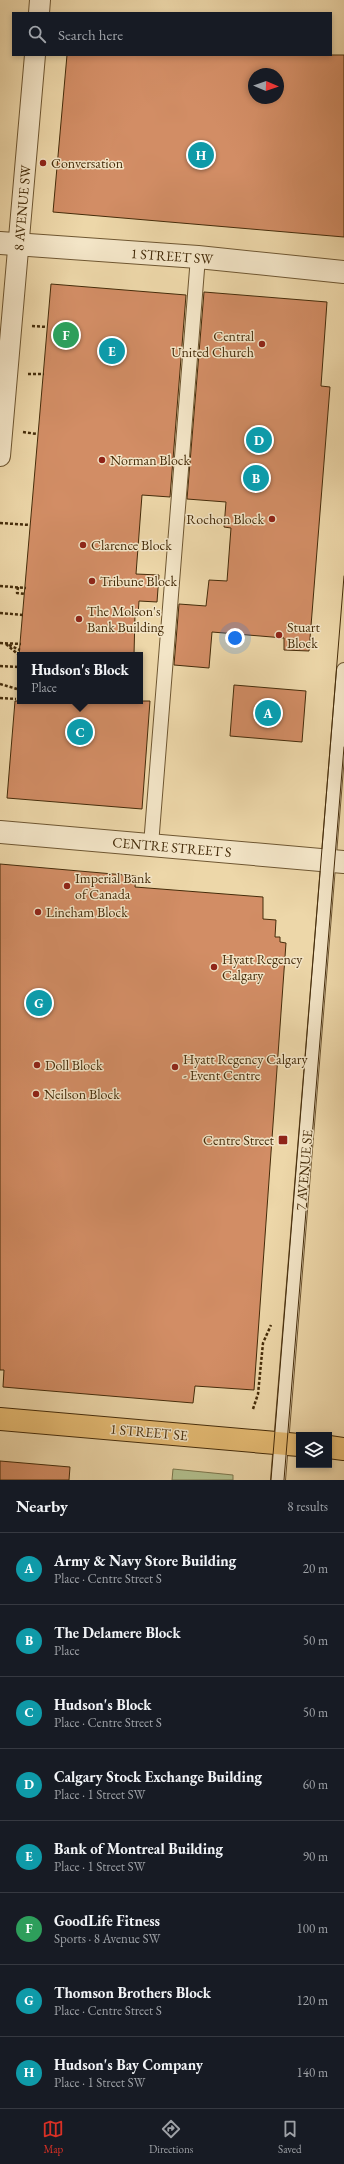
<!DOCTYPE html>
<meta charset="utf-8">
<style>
:root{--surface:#171b24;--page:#242831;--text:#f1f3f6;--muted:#9ea1a6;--line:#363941;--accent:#d93025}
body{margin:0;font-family:"EB Garamond",serif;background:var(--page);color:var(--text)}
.controls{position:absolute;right:12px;bottom:12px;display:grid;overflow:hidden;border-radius:0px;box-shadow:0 2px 6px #0003}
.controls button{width:36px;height:36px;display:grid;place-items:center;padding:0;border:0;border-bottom:1px solid var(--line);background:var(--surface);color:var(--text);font:20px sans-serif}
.compass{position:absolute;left:248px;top:68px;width:36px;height:36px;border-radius:50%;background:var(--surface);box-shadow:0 2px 6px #0003;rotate:92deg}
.you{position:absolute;left:235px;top:638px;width:14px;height:14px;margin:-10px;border:3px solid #fff;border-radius:50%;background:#1a73e8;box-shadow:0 0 0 6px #1a73e833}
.badge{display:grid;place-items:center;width:26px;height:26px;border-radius:50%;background:var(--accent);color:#fff;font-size:13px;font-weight:700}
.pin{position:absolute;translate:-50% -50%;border:2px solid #fff;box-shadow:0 1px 4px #0006}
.popup{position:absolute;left:17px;top:652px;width:126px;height:52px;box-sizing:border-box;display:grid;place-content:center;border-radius:0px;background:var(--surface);filter:drop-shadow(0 1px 3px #0005);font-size:13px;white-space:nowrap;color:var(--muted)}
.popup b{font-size:15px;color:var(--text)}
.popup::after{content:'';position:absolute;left:50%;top:100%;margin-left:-8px;border:8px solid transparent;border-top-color:var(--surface)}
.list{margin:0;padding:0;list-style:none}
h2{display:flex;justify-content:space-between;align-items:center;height:52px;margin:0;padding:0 16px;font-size:17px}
h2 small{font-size:13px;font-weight:400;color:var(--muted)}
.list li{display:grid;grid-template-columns:26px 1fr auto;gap:12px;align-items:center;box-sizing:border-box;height:72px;padding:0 16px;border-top:1px solid var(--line)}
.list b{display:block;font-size:15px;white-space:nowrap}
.list p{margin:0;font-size:13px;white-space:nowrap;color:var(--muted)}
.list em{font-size:13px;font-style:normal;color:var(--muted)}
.icon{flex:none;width:22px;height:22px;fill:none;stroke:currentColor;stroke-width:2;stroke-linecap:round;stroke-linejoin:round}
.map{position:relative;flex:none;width:344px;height:1480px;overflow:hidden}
.search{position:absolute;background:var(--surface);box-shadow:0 2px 6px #0003;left:12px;right:12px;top:12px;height:44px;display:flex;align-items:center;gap:10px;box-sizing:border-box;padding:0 14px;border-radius:0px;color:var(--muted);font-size:15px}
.sheet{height:628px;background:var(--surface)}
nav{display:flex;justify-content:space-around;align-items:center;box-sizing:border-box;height:56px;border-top:1px solid var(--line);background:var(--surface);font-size:11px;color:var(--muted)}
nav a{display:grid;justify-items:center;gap:2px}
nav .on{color:var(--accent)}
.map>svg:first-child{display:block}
.green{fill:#b2bf8d;stroke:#7c764c}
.building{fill:#d28d65;stroke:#452c0a;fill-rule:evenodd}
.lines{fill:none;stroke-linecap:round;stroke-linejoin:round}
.service-casing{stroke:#6f5732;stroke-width:16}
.pedestrian-casing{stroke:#6f5732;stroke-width:22}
.tertiary-casing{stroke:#6f5732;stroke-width:24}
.primary-casing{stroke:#452c0a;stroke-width:24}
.path{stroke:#452c0a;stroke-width:2.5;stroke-dasharray:3 2;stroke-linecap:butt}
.service{stroke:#f3e5c7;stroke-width:14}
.pedestrian{stroke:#f3e5c7;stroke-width:20}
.tertiary{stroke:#f3e5c7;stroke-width:22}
.primary{stroke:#e6bc74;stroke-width:22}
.tram{stroke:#452c0a;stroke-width:1}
.poi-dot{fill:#8f2418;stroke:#f3e5c7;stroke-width:1.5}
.labels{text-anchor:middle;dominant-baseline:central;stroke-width:3;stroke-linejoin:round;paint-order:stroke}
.poi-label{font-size:14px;fill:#452c0a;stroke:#f3e5c7;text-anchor:start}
.street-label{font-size:14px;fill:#452c0a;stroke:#f3e5c7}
</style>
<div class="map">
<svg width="344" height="1480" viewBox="0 0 344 1480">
<rect width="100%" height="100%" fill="#edd7a9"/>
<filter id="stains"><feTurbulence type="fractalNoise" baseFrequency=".005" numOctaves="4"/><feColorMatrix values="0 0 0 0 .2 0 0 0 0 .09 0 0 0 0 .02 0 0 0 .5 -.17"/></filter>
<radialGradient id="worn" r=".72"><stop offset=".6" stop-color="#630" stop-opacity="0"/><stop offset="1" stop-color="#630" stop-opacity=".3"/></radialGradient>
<!-- green -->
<path class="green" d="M 173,1469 L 233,1475 L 233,1480 L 172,1480 Z"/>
<!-- building -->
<g class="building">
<path d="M 67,55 L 344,55 L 344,237 L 53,212 ZM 254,74 L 278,74 L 278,98 L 254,98 Z"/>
<path d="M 51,284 L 186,295 L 170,497 L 142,495 L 136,574 L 159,575 L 157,602 L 139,601 L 138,615 L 135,615 L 134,655 L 19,655 Z"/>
<path d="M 204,292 L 327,302 L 321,386 L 330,387 L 309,651 L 284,650 L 284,638 L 212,632 L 209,668 L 174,665 L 179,604 L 206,606 L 209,580 L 227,581 L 231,528 L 224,527 L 226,502 L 187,499 Z"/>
<path d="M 234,685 L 306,691 L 302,742 L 230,736 Z"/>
<path d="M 15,701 L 150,701 L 142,809 L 7,798 Z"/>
<path d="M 0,864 L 136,876 L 135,887 L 263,897 L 263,919 L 276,920 L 275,937 L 280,937 L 280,942 L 286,943 L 254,1390 L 195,1386 L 193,1403 L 3,1387 L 4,1370 L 0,1370 Z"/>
<path d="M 0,1461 L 70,1467 L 69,1480 L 0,1480 Z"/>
</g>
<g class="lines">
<!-- service casing -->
<g class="service-casing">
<g id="service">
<path d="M 151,845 L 198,257"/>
<path d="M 278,1480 L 344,670"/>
</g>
</g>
<!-- pedestrian casing -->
<g class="pedestrian-casing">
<g id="pedestrian">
<path d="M 39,13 L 40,0"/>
<path d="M 0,456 L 35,55"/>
</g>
</g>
<!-- tertiary casing -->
<g class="tertiary-casing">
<g id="tertiary">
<path d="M 0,243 L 198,257 L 344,272"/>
<path d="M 0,832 L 344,862"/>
</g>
</g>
<!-- primary casing -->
<g class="primary-casing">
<g id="primary">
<path d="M 0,1419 L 299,1445"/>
<path d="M 329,1447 L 344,1449"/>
</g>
</g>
<!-- path -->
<g class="path">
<path d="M 32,326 L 47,327"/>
<path d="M 28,374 L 44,374"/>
<path d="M 23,432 L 37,434"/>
<path d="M 0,523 L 30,525"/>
<path d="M 0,586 L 26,588"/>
<path d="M 18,587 L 17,593 L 25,594"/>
<path d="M 0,613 L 23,615"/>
<path d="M 0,643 L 21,644"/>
<path d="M 6,644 L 20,656"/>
<path d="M 9,645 L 20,650"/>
<path d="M 0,666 L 19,667"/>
<path d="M 0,684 L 17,689"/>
<path d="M 0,698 L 16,699"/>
<path d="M 253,1409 L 258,1394 L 263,1343 L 271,1325"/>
</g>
<!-- service -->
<use href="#service" class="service"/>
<!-- pedestrian -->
<use href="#pedestrian" class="pedestrian"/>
<!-- tertiary -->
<use href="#tertiary" class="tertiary"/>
<!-- primary -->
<use href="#primary" class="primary"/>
<!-- tram -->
<g class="tram">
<path d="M 271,1480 L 344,576"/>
<path d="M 284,1480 L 344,747"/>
</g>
</g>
<!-- markers -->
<g class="poi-dot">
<circle cx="43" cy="163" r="4"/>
<circle cx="262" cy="344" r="4"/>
<circle cx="102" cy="460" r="4"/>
<circle cx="272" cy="519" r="4"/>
<circle cx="83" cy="545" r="4"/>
<circle cx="92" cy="581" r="4"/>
<circle cx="79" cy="619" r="4"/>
<circle cx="279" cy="635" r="4"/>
<circle cx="67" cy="886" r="4"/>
<circle cx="38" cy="912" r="4"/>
<circle cx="214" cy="967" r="4"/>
<circle cx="37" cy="1065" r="4"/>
<circle cx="175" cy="1067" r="4"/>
<circle cx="36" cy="1094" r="4"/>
<rect x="278" y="1135" width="10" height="10" rx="2"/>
</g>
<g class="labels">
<!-- poi labels -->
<g class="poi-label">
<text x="51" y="163">Conversation</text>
<text x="254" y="336" text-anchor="end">Central<tspan x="254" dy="16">United Church</tspan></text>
<text x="110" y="460">Norman Block</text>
<text x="264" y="519" text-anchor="end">Rochon Block</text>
<text x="91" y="545">Clarence Block</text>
<text x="100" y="581">Tribune Block</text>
<text x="87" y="611">The Molson's<tspan x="87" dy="16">Bank Building</tspan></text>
<text x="287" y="627">Stuart<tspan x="287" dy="16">Block</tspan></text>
<text x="75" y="878">Imperial Bank<tspan x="75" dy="16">of Canada</tspan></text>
<text x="46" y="912">Lineham Block</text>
<text x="222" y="959">Hyatt Regency<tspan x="222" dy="16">Calgary</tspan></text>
<text x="183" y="1059">Hyatt Regency Calgary<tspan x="183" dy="16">- Event Centre</tspan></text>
<text x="45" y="1065">Doll Block</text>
<text x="44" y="1094">Neilson Block</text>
<text x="274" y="1140" text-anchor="end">Centre Street</text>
</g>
<!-- street labels -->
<g class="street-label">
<text transform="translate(22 208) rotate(-85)">8 AVENUE SW</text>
<text transform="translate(172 256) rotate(4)">1 STREET SW</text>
<text transform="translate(172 847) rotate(5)">CENTRE STREET S</text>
<text transform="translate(304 1170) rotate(-85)">7 AVENUE SE</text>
<text transform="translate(149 1432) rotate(5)">1 STREET SE</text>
</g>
</g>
<rect width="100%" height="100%" filter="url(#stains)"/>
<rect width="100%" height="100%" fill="url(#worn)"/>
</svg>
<div class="controls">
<button><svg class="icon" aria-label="layers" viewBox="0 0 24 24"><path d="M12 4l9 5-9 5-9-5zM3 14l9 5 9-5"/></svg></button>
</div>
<svg class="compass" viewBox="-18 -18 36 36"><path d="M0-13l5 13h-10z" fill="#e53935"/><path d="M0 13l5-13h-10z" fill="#9ea1a6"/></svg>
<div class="you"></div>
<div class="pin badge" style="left:268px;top:713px;background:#0f9aa8">A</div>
<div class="pin badge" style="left:256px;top:478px;background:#0f9aa8">B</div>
<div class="pin badge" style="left:80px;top:732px;background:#0f9aa8">C</div>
<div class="popup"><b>Hudson's Block</b>Place</div>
<div class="pin badge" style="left:259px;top:440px;background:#0f9aa8">D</div>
<div class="pin badge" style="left:112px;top:351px;background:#0f9aa8">E</div>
<div class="pin badge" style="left:66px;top:335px;background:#2e9e5b">F</div>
<div class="pin badge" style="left:39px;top:1003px;background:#0f9aa8">G</div>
<div class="pin badge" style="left:201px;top:155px;background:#0f9aa8">H</div>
<div class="search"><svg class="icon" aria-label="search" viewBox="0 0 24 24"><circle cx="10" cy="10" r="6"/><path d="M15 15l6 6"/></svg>Search here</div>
</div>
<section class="sheet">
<h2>Nearby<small>8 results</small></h2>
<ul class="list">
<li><span class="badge" style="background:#0f9aa8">A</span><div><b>Army &amp; Navy Store Building</b><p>Place · Centre Street S</p></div><em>20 m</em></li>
<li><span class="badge" style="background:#0f9aa8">B</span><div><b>The Delamere Block</b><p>Place</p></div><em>50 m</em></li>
<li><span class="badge" style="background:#0f9aa8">C</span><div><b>Hudson's Block</b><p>Place · Centre Street S</p></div><em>50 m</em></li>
<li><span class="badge" style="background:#0f9aa8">D</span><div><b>Calgary Stock Exchange Building</b><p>Place · 1 Street SW</p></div><em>60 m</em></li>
<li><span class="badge" style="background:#0f9aa8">E</span><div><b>Bank of Montreal Building</b><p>Place · 1 Street SW</p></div><em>90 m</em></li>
<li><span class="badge" style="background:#2e9e5b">F</span><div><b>GoodLife Fitness</b><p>Sports · 8 Avenue SW</p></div><em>100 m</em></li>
<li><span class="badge" style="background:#0f9aa8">G</span><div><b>Thomson Brothers Block</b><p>Place · Centre Street S</p></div><em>120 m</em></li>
<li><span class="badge" style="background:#0f9aa8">H</span><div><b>Hudson's Bay Company</b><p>Place · 1 Street SW</p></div><em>140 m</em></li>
</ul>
</section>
<nav>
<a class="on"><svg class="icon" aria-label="map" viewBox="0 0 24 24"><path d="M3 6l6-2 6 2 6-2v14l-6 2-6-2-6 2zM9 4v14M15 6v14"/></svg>Map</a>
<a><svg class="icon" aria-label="directions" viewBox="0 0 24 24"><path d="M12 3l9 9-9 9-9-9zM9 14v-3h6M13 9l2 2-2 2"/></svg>Directions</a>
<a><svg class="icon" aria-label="saved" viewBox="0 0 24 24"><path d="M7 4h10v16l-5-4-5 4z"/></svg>Saved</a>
</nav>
